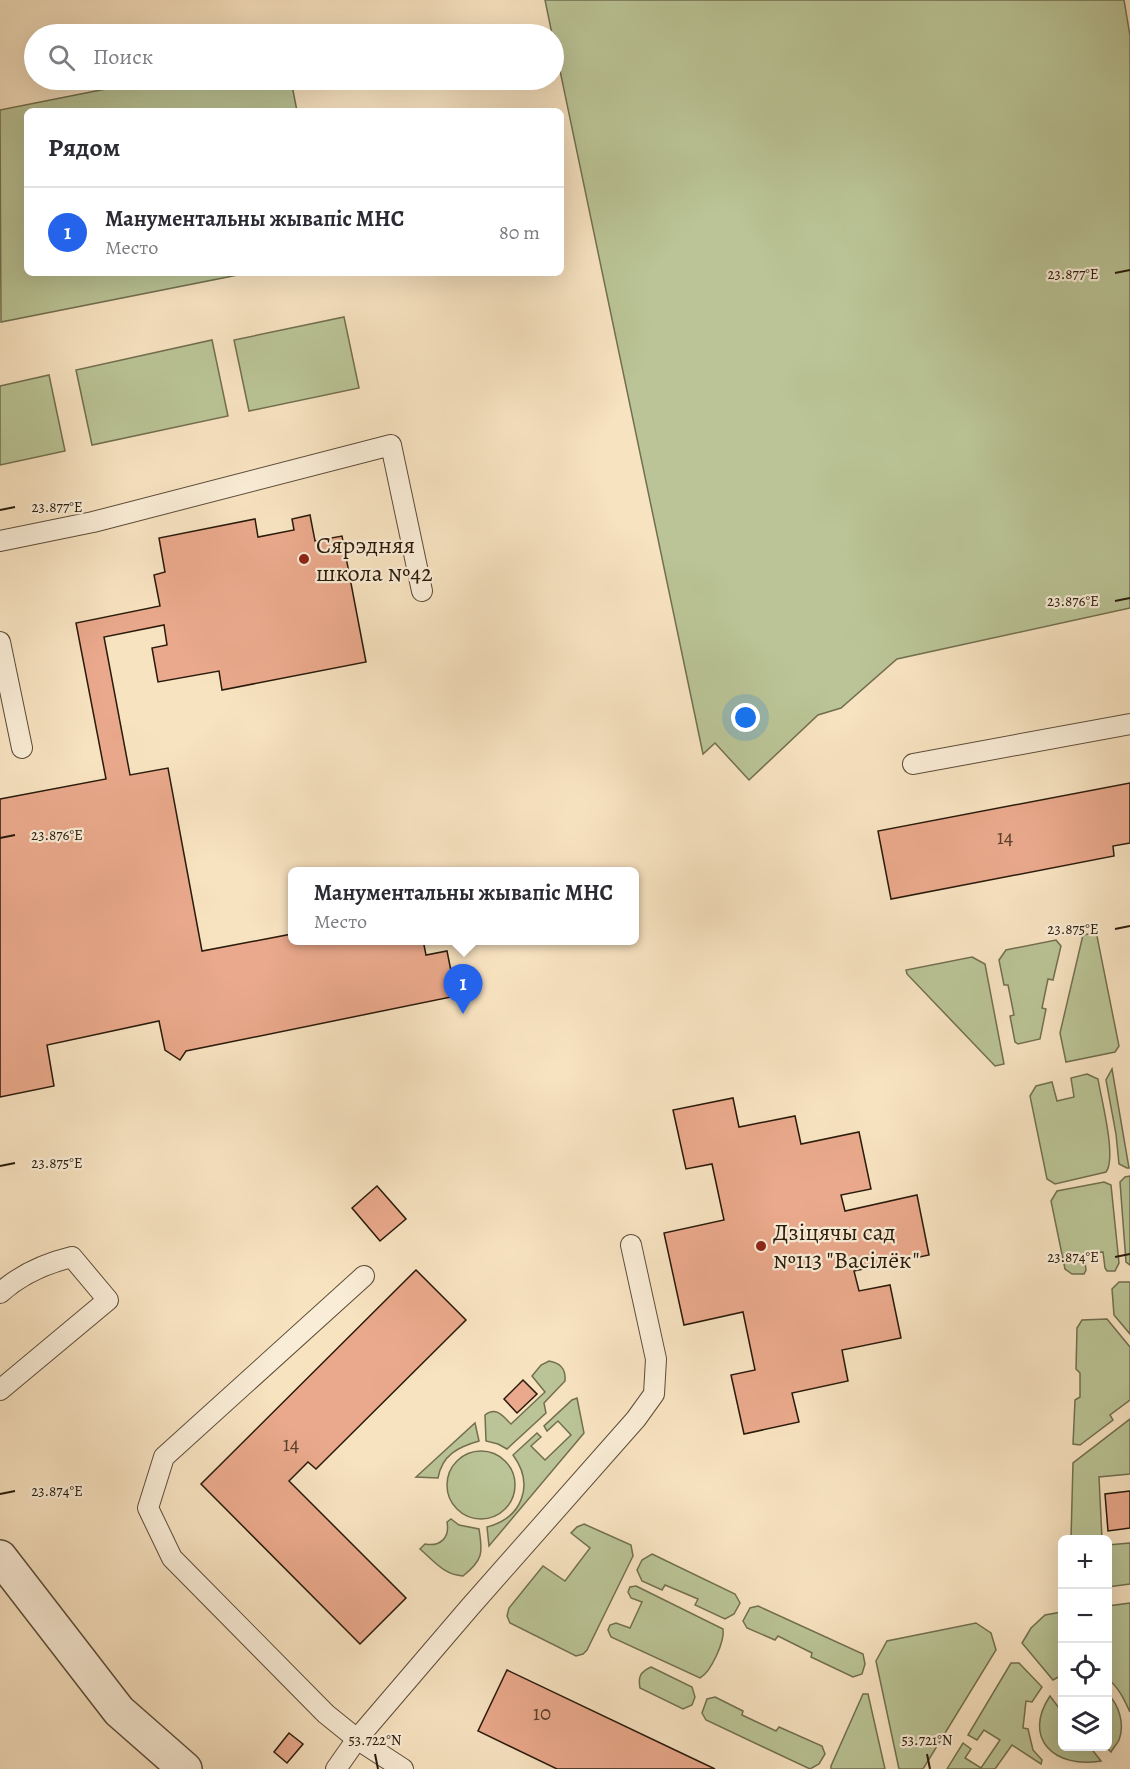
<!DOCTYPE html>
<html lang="ru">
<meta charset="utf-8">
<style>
:root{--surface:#fff;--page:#f2f2f3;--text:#2b2b33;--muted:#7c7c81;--line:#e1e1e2;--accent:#2563eb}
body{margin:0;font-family:Alegreya,serif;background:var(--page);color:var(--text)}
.controls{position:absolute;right:18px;bottom:18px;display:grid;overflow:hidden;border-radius:9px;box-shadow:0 6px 24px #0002}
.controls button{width:54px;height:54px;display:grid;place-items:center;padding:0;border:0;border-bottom:2px solid var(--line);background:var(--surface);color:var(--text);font:30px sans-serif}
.you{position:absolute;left:746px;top:718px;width:21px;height:21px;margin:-15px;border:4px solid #fff;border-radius:50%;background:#1a73e8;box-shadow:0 0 0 9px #1a73e833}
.badge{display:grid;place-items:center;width:39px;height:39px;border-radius:50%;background:var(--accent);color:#fff;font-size:20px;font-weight:700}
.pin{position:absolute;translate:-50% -50px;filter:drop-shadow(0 2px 3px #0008)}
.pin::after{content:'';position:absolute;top:32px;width:21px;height:18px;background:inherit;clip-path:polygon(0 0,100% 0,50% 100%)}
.popup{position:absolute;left:288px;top:867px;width:351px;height:78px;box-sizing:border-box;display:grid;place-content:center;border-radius:9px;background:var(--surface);filter:drop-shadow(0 2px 4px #0005);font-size:20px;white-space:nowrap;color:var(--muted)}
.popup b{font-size:22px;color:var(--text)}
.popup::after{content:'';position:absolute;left:50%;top:100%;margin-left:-12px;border:12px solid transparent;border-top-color:var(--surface)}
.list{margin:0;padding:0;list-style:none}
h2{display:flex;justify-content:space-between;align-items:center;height:78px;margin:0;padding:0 24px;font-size:26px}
h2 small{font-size:20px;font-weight:400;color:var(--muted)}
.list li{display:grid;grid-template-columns:39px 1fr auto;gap:18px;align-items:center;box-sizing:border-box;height:90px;padding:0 24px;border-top:2px solid var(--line)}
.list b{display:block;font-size:22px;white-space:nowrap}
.list p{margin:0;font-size:20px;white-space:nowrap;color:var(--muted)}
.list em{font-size:20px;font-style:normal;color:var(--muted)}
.icon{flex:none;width:33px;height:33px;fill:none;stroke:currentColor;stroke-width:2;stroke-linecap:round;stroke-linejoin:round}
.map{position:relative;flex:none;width:1130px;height:1769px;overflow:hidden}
.search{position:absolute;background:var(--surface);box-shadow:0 6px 24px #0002;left:24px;top:24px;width:540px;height:66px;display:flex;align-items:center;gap:15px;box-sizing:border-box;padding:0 21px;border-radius:33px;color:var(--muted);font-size:22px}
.panel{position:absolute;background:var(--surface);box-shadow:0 6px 24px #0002;left:24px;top:108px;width:540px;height:168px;border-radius:9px}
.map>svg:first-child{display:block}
.green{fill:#bac496;stroke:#726f50;stroke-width:1.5}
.building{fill:#eaa98c;stroke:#291a0b;stroke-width:1.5}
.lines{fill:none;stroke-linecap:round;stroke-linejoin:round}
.lane-casing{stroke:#5d4c38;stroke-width:22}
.street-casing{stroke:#5d4c38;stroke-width:36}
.lane{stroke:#faedd7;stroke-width:20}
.street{stroke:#faedd7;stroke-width:33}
.ticks{fill:none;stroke:#291a0b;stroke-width:2}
.poi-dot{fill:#8f2418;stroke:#faedd7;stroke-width:2}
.labels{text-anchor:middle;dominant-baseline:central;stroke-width:4.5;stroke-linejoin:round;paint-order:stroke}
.number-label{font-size:21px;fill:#593e2b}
.poi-label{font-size:24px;fill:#291a0b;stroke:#faedd7;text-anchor:start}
.ticks-label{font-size:15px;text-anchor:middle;fill:#291a0b;stroke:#faedd7;stroke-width:4.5;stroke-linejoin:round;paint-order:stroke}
</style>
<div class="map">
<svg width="1130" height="1769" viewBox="0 0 1130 1769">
<rect width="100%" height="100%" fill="#f8e3c1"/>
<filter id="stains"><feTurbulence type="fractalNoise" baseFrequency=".00333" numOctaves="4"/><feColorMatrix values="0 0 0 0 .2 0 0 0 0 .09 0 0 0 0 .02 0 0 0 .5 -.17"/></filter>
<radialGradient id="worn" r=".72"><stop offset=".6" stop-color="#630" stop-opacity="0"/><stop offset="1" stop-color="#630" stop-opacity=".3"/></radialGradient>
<!-- green -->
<g class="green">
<path d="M 545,0 L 1124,0 L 1130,36 L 1130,608 L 897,659 L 841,708 L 818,715 L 749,780 L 715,743 L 703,754 L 554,42 L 554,34 L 552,34 Z"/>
<path d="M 151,80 L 291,80 L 297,111 L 27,111 L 27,273 L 248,273 L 1,322 L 0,110 Z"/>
<path d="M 344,317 L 359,388 L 249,411 L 234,340 Z"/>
<path d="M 212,340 L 228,416 L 92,445 L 76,370 Z"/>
<path d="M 49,375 L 65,451 L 0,465 L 0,386 Z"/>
<path d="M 1094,933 L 1097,936 L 1119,1046 L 1115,1052 L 1066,1062 L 1060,1033 L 1083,935 Z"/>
<path d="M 1056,940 L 1061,946 L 1053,980 L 1048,979 L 1042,1008 L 1046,1009 L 1040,1039 L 1018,1044 L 1015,1042 L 1010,1016 L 1014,1015 L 1008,985 L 1004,985 L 999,960 L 1006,950 Z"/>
<path d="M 972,957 L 985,964 L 1004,1064 L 995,1066 L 907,974 L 906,970 Z"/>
<path d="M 1112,1069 L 1129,1168 L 1127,1168 L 1119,1164 L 1116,1134 L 1106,1080 Z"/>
<path d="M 1087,1074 L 1098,1079 C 1101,1098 1117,1158 1106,1172 L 1055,1184 L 1047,1179 L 1030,1096 L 1036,1086 L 1052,1082 L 1057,1101 L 1074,1097 L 1071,1078 Z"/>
<path d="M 1130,1176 L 1130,1265 L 1126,1262 L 1120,1182 L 1125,1177 Z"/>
<path d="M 1104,1182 L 1111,1185 L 1119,1263 L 1115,1271 L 1107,1271 L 1105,1268 L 1103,1252 L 1084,1253 L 1086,1270 L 1084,1274 L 1072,1274 L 1065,1269 L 1051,1201 L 1057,1191 Z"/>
<path d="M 1119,1282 L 1130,1282 L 1130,1334 L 1114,1315 L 1112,1289 Z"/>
<path d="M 1107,1319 L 1130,1347 L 1130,1400 L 1110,1415 L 1113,1420 L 1080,1445 L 1073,1444 L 1075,1400 L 1080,1397 L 1080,1373 L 1076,1369 L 1077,1328 L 1082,1320 Z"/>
<path d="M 549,1361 C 561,1363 566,1369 565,1381 L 544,1403 L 546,1413 L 507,1449 L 498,1444 L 486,1441 L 485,1415 C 496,1406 503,1416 511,1424 L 545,1392 L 532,1376 L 541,1365 Z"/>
<path d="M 577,1398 L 584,1433 L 489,1546 L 487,1527 C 522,1518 535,1485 513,1455 L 537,1433 L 541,1437 L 531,1446 L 545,1460 L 571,1435 L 558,1421 L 547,1431 L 544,1426 L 572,1400 Z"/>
<path d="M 1130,1419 L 1130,1474 L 1099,1477 L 1102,1539 L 1071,1539 L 1073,1463 Z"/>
<path d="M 475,1423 L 479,1441 C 458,1447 442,1455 438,1478 L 416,1477 Z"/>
<circle cx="481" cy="1485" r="34"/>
<path d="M 451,1519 L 459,1525 L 479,1529 C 483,1553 483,1560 463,1576 C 444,1575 434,1561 420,1549 L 425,1544 C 440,1547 450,1538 447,1522 Z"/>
<path d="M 584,1524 L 631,1545 L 633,1556 L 587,1650 L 583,1654 L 576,1656 L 510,1623 L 507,1616 L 509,1608 L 543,1566 L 565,1581 L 590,1548 L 571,1533 L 577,1527 Z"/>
<path d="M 1130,1543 L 1130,1584 L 1108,1587 L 1108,1545 Z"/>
<path d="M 652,1554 L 735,1594 L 740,1603 L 734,1614 L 725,1619 L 695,1605 L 698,1599 L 665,1585 L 662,1590 L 642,1581 L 637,1570 L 642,1560 Z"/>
<path d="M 636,1586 L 723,1629 C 725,1641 711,1672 700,1678 L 611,1637 L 608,1630 L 610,1625 L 616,1623 L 630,1628 L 642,1602 L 631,1598 L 628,1592 L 630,1587 Z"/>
<path d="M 1130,1603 L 1130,1712 C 1124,1699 1119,1688 1108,1679 L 1108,1606 Z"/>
<path d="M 758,1606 L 863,1654 L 865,1664 L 862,1674 L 853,1677 L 811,1657 L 812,1653 L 778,1636 L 775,1640 L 747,1628 L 743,1621 L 750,1608 Z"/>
<path d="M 1062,1612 L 1062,1675 L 1053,1680 L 1022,1643 L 1031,1628 L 1045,1615 Z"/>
<path d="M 976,1623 L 991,1633 L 996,1650 L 923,1769 L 899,1769 L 876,1661 L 887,1641 Z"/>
<path d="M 1011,1663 L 1019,1663 L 1042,1687 L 1032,1702 L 1026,1701 L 1023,1728 L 1028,1729 L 1033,1750 L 1042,1760 L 1041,1764 L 1012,1745 L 995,1769 L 947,1769 L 963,1743 L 971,1749 L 965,1758 L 981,1768 L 1000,1740 L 984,1730 L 977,1740 L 968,1735 Z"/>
<path d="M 651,1667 L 692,1687 L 695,1697 L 692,1705 L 683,1709 L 640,1688 C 638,1677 640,1672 651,1667 Z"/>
<path d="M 863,1694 L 868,1694 L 885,1769 L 831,1769 L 831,1766 Z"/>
<path d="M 1108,1694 C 1119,1705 1125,1724 1119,1740 C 1117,1744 1113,1748 1111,1752 L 1106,1747 Z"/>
<path d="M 1050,1696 L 1062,1712 L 1062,1746 L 1090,1747 L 1101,1761 C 1054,1769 1022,1738 1050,1696 Z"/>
<path d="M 715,1697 L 743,1711 L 742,1715 L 776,1731 L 779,1727 L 822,1746 L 825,1754 L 819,1764 L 810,1769 L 706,1720 L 702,1713 L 707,1699 Z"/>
</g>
<!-- building -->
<g class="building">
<path d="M 310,515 L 315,541 L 342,536 L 366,662 L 222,690 L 219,671 L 158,682 L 152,648 L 167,645 L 164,625 L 104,637 L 130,775 L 168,768 L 202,951 L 292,934 L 292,940 L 423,940 L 426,955 L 447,951 L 456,996 L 186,1051 L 180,1060 L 165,1050 L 159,1021 L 47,1045 L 54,1086 L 0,1097 L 0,799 L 106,779 L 76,623 L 160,606 L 154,575 L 165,572 L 159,538 L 255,519 L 258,537 L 294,530 L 292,519 Z"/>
<path d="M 1130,783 L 1130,843 L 1113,846 L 1114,856 L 891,899 L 878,831 Z"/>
<path d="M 733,1098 L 739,1127 L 795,1116 L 801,1144 L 859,1132 L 871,1189 L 841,1195 L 845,1211 L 917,1195 L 929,1255 L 854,1271 L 859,1291 L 890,1285 L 901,1338 L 842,1350 L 848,1381 L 792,1393 L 799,1422 L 744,1434 L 731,1375 L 755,1370 L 743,1312 L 684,1325 L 664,1233 L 724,1220 L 712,1164 L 686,1169 L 673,1110 Z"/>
<path d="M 377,1186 L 406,1219 L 380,1241 L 352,1208 Z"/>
<path d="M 416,1270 L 466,1320 L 316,1469 L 308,1462 L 289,1481 L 406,1598 L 360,1644 L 201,1484 Z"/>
<path d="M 523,1380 L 537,1394 L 517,1413 L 504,1399 Z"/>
<path d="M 1130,1491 L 1130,1528 L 1108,1531 L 1105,1494 Z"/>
<path d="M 507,1670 L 675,1750 L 715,1769 L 557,1769 L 478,1731 Z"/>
<path d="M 289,1733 L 303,1744 L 287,1763 L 274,1752 Z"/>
</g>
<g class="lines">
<!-- lane casing -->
<g class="lane-casing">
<g id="lane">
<path d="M 0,541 L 93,522 L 391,445 L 422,591"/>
<path d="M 0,642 L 22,748"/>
<path d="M 913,764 L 1130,724"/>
<path d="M 364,1276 L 164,1457 L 148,1508 L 172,1558 L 326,1714 L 357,1739 L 403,1769"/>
<path d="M 0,1293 C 20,1275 47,1263 72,1257 L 108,1300 L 0,1390"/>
<path d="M 336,1769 L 357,1739 L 470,1607 L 636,1419 L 654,1394 L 656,1359 L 631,1245"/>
</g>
</g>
<!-- street casing -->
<g class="street-casing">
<path id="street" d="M 0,1557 L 119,1711 L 185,1769"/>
</g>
<!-- lane -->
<use href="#lane" class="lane"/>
<!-- street -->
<use href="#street" class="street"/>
</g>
<!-- ticks -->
<path class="ticks" d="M 1115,273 L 1130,270M 0,510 L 15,507M 1115,601 L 1130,598M 0,838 L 15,835M 1115,929 L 1130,926M 0,1166 L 15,1163M 1115,1257 L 1130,1254M 0,1494 L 15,1491M 375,1754 L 378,1769M 927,1754 L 930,1769"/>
<!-- markers -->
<g class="poi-dot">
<circle cx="304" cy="559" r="6"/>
<circle cx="761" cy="1246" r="6"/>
</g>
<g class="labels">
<!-- number labels -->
<g class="number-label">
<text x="1005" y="837">14</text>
<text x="291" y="1444">14</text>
<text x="542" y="1713">10</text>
</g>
<!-- poi labels -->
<g class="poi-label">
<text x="316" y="545">Сярэдняя<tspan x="316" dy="28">школа №42</tspan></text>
<text x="773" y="1232">Дзіцячы сад<tspan x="773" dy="28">№113 "Васілёк"</tspan></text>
</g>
</g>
<g class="ticks-label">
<text x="1073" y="279">23.877°E</text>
<text x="57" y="512">23.877°E</text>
<text x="1073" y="606">23.876°E</text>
<text x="57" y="840">23.876°E</text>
<text x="1073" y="934">23.875°E</text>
<text x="57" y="1168">23.875°E</text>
<text x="1073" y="1262">23.874°E</text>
<text x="57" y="1496">23.874°E</text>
<text x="375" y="1745">53.722°N</text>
<text x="927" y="1745">53.721°N</text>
</g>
<rect width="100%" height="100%" filter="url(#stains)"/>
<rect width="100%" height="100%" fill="url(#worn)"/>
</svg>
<div class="controls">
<button>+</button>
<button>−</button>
<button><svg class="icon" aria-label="locate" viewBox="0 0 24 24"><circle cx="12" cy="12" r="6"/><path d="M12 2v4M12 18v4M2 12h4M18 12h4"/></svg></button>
<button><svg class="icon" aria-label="layers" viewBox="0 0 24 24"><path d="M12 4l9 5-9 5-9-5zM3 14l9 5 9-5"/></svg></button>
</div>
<div class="you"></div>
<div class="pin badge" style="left:463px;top:1014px">1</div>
<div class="popup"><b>Манументальны жывапіс МНС</b>Место</div>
<div class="search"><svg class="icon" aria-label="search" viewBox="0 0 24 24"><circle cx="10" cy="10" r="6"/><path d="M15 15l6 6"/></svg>Поиск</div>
<section class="panel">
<h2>Рядом<small></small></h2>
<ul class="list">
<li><span class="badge">1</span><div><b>Манументальны жывапіс МНС</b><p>Место</p></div><em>80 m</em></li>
</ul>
</section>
</div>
